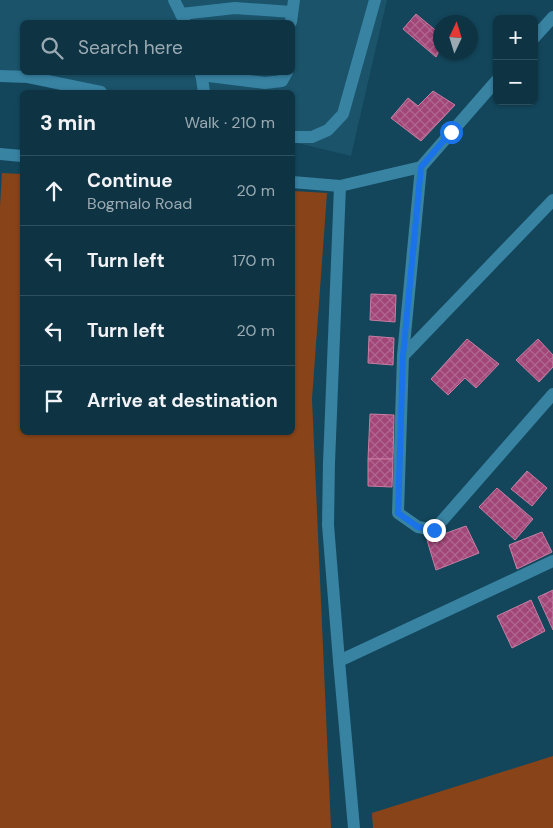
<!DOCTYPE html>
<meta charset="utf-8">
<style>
:root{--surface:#0e3444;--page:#1c3f4f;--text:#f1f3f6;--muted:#9baab2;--line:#2e4f5d}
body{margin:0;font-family:"DM Sans",sans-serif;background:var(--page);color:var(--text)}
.controls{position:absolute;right:15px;top:15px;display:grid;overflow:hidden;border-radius:8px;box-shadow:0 1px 4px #0004}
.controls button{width:45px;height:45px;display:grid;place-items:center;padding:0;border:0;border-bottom:1px solid var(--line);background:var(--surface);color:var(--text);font:25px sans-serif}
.compass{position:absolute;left:433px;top:15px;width:45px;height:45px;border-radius:50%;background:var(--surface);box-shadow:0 1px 4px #0004;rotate:4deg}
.stop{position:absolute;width:15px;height:15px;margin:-11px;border:4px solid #1a73e8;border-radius:50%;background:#fff}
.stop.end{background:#1a73e8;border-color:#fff;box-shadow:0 1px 5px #0008}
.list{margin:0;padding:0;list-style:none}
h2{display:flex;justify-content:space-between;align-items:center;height:65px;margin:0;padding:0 20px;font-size:21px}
h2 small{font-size:16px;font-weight:400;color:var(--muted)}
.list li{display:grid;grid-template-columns:32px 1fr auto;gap:15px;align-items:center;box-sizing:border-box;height:70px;padding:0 20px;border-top:1px solid var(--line)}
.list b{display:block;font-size:19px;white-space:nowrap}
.list p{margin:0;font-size:16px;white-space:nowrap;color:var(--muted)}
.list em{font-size:16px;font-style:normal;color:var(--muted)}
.icon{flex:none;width:28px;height:28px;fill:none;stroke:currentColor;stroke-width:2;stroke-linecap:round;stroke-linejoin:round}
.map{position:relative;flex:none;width:553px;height:828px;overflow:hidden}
.search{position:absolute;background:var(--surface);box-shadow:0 1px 4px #0004;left:20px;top:20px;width:275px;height:55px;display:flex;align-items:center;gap:12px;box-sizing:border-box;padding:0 18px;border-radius:8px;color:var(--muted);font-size:19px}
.panel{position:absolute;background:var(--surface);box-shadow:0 1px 4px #0004;left:20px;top:90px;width:275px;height:345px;border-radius:8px}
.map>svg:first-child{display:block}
.built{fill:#1a536a;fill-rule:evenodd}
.green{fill:#884418}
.building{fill:url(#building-cross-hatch);stroke:#c97da2}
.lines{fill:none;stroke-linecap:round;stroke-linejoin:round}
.minor{stroke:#3882a2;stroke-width:12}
.route{stroke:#1a73e8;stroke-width:6}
</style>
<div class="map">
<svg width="553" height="828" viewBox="0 0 553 828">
<defs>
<pattern id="building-cross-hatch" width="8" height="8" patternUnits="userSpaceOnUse" patternTransform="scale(1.25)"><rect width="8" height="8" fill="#a24577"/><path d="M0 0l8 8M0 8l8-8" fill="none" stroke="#b06892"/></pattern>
</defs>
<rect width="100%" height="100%" fill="#13465b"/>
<!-- built -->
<path class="built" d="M 0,0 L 387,0 L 351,156 L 293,142 L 292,92 L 77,92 L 22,80 L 0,81 ZM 22,22 L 292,22 L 292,72 L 22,72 Z"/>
<!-- green -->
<g class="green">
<path d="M 2,173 L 22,174 L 22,432 L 292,432 L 293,191 L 327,193 L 312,399 L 331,828 L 0,828 L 0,207 Z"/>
<path d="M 553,756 L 553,828 L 373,828 L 372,813 Z"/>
</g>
<!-- building -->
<g class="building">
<path d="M 416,14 L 440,34 L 440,49 L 436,57 L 403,29 Z"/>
<path d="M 433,91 L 455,105 L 421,141 L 391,118 L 408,98 L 418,106 Z"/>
<path d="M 371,294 L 396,295 L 395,322 L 370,320 Z"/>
<path d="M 369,336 L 394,338 L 393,365 L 368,363 Z"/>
<path d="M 467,339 L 499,364 L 476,388 L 465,378 L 448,395 L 431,379 Z"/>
<path d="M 538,339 L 553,355 L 553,367 L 539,382 L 516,360 Z"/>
<path d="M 370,414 L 394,415 L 393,459 L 368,459 Z"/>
<path d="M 368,459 L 393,459 L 392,487 L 368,486 Z"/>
<path d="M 527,471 L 547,488 L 532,506 L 511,489 Z"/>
<path d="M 497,488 L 533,519 L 515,540 L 479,507 Z"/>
<path d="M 466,526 L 479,553 L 436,570 L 427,540 Z"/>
<path d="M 542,532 L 552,552 L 517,569 L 509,545 Z"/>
<path d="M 553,590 L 553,630 L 538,597 Z"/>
<path d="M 531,600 L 545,631 L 512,648 L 497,616 Z"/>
</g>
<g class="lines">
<!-- minor -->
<g class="minor">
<path d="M 174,0 L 184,20"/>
<path d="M 181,14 L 235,8 L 292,12"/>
<path d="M 291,22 L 294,0"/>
<path d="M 534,38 L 553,17"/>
<path d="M 201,72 L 204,92"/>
<path d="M 201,75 L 265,83 L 282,81 L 287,72"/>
<path d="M 0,76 L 28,77 L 101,92"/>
<path d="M 292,137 L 312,137 L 328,130 L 343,114 L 375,0"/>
<path d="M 0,154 L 22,156"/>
<path d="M 421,167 L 403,356 L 398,513 L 418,527 L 434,530 L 553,394"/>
<path d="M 292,182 L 340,186 L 421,167 L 497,80"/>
<path d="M 340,186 L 329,463 L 328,525 L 339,661 L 354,828"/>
<path d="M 403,356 L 553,200"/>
<path d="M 339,661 L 553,561"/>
</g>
</g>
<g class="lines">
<!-- route -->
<path class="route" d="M 434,530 L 418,527 L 398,513 L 403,356 L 421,167 L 451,132"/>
</g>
</svg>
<div class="controls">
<button>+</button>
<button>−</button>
</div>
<svg class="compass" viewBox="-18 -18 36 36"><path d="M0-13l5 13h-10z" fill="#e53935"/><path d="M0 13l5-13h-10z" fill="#9baab2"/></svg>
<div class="stop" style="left:451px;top:132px"></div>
<div class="stop end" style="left:434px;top:530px"></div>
<div class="search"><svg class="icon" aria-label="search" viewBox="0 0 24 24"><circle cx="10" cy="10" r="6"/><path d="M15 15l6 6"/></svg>Search here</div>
<section class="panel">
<h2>3 min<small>Walk · 210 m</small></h2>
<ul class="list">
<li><svg class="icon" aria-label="ahead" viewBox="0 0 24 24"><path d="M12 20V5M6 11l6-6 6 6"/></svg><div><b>Continue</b><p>Bogmalo Road</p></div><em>20 m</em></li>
<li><svg class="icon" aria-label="left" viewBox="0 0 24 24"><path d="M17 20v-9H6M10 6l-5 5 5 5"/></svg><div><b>Turn left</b></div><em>170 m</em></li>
<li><svg class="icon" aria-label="left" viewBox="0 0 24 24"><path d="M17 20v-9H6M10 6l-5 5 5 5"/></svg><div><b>Turn left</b></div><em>20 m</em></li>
<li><svg class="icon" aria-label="arrive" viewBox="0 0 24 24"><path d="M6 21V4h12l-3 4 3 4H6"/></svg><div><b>Arrive at destination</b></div></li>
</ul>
</section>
</div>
